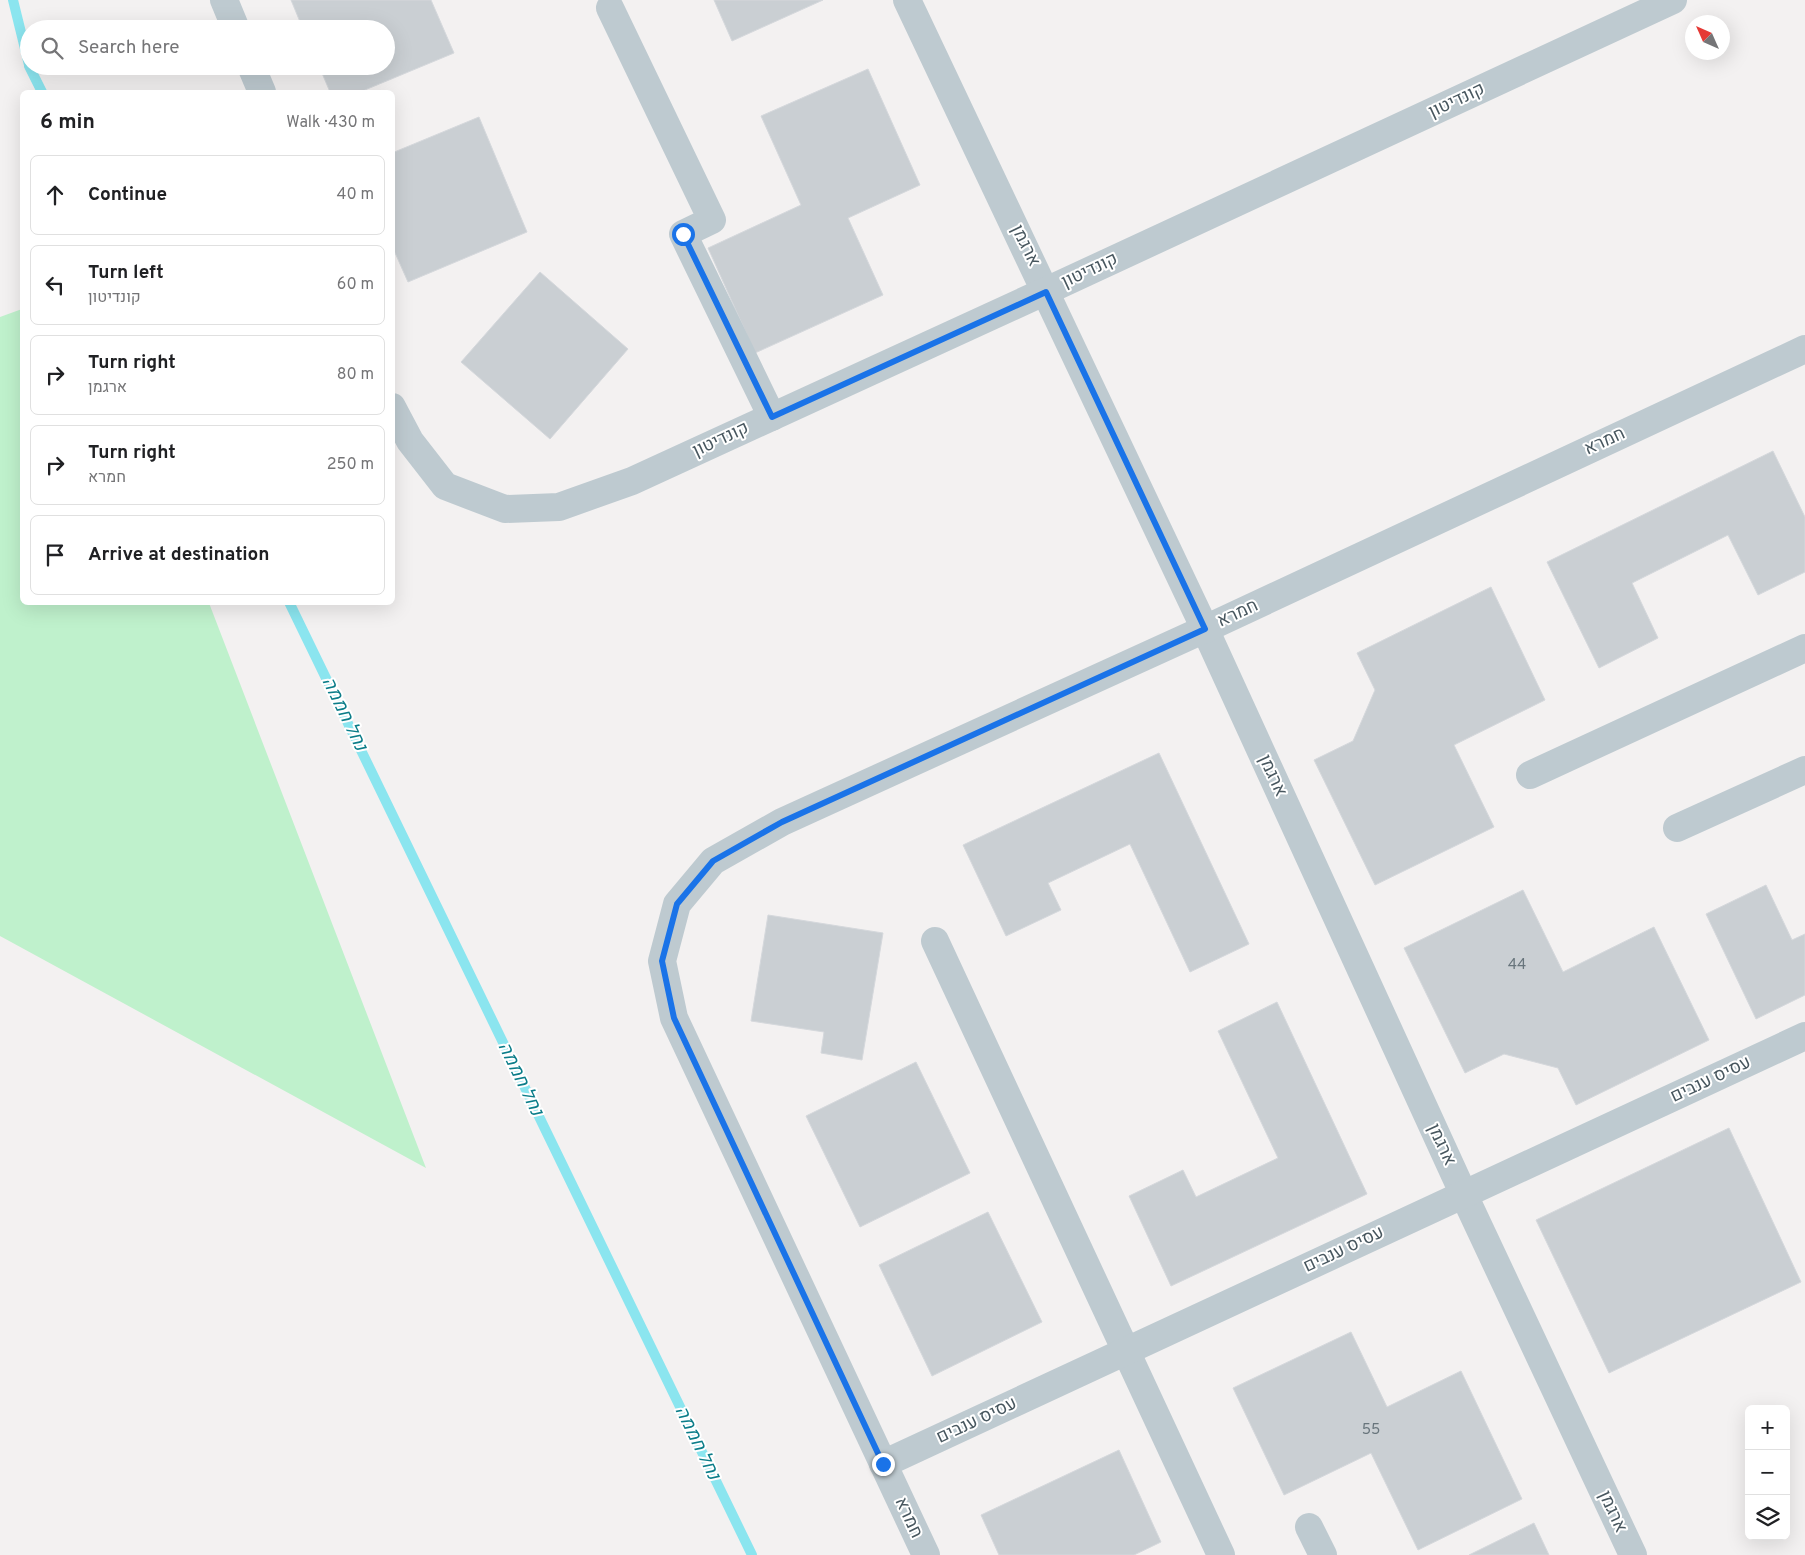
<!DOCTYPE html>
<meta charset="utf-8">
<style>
:root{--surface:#fff;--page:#f6f6f6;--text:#202124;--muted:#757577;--line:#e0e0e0}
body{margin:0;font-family:Overpass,Heebo,sans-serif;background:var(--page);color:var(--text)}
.controls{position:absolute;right:15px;bottom:15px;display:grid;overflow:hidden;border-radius:8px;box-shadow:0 5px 20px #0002}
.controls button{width:45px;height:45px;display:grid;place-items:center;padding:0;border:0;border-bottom:1px solid var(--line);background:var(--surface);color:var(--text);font:25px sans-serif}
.compass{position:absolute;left:1685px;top:15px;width:45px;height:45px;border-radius:50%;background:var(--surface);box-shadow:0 5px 20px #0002;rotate:315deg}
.stop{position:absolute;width:15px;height:15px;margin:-11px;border:4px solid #1a73e8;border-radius:50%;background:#fff}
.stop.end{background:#1a73e8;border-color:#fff;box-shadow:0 1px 5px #0008}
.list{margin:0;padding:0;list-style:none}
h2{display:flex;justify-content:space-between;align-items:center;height:65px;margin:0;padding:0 20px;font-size:21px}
h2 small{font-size:16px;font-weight:400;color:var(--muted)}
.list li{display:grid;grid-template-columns:32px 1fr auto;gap:15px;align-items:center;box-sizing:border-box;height:80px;margin:0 10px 10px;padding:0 10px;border:1px solid var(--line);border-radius:8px}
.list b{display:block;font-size:19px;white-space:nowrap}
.list p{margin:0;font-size:16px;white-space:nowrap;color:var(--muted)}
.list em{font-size:16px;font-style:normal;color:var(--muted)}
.icon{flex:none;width:28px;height:28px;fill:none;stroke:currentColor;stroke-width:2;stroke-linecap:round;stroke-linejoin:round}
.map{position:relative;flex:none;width:1805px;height:1555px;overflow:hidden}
.search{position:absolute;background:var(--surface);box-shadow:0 5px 20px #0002;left:20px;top:20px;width:375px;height:55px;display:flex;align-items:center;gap:12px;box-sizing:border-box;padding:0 18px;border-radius:28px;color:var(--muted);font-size:19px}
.panel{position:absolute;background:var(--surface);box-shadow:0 5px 20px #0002;left:20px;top:90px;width:375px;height:515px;border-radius:8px}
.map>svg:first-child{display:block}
.green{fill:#bff1cc}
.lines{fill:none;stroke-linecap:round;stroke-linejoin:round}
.stream{stroke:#8be5ef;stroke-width:10}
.building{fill:#cacfd3;stroke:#d5d8dc}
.minor{stroke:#becad0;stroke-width:28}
.route{stroke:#1a73e8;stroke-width:6}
.labels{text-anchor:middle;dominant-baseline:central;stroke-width:4;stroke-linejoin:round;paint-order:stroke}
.number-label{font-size:15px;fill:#68757c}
.street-label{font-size:18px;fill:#48575f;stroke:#fff}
.water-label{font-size:19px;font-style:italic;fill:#0b7d89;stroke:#fff}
</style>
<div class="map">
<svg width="1805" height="1555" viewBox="0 0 1805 1555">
<rect width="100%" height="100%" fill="#f3f1f1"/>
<!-- green -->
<path class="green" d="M 22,309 L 22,602 L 209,603 L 426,1168 L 0,936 L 0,317 Z"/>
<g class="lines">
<!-- stream -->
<g class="stream">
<path d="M 13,0 L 29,65"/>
<path d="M 29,66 L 42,92"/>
<path d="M 289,602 L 752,1555"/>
</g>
</g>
<!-- building -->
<g class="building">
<path d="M 291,0 L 431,0 L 454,53 L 360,92 L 330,92 L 319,66 L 386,66 L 386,29 L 303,29 Z"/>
<path d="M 714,0 L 823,0 L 732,41 Z"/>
<path d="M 868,69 L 920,185 L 848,218 L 883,295 L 755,353 L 708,248 L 801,205 L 761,116 Z"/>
<path d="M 479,117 L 527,232 L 408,282 L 392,246 L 392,153 Z"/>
<path d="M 540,272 L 628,349 L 550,439 L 461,362 Z"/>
<path d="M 1773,451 L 1805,517 L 1805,572 L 1758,595 L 1728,535 L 1632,583 L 1658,638 L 1599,668 L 1547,562 Z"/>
<path d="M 1491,587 L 1545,700 L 1454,745 L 1494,827 L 1375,885 L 1314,760 L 1353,741 L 1375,690 L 1357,653 Z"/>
<path d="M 1159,753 L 1249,944 L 1190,972 L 1130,844 L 1048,883 L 1061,910 L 1006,936 L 963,845 Z"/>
<path d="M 1766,885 L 1792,940 L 1805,934 L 1805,995 L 1756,1019 L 1706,914 Z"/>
<path d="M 1523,890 L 1563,972 L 1654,927 L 1709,1040 L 1576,1105 L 1558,1068 L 1504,1054 L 1465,1073 L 1404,948 Z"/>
<path d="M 768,915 L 883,933 L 862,1060 L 821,1053 L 824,1032 L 751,1021 Z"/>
<path d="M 1277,1002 L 1367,1194 L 1171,1286 L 1129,1196 L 1183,1170 L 1196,1197 L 1278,1158 L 1218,1031 Z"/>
<path d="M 916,1062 L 970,1173 L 860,1227 L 806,1116 Z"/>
<path d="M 1729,1128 L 1801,1282 L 1609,1373 L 1536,1220 Z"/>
<path d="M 988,1212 L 1042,1322 L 932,1376 L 879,1265 Z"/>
<path d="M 1351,1332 L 1387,1407 L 1461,1371 L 1522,1499 L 1418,1550 L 1371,1453 L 1284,1495 L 1233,1388 Z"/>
<path d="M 1119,1450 L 1161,1542 L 1134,1555 L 999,1555 L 981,1515 Z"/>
<path d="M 1534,1523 L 1549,1555 L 1469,1555 Z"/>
</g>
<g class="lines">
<!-- minor -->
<g class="minor">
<path d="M 224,0 L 236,29"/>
<path d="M 907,0 L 1205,629 L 1464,1195 L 1633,1555"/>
<path d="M 610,8 L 712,220 L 683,234 L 772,417"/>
<path d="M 251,66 L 262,92"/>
<path d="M 392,407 L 410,441 L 445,486 L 505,509 L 559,507 L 632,481 L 1046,291 L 1673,0"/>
<path d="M 1530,775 L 1805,648"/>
<path d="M 1677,828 L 1805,770"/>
<path d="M 935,941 L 1221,1555"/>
<path d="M 883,1464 L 1805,1036"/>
<path d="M 1309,1527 L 1323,1555"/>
<path d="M 926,1555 L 674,1018 L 662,961 L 677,904 L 713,861 L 782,822 L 1205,629 L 1805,349"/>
</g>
</g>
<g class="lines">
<!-- route -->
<path class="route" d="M 683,234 L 772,417 L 1046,292 L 1205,629 L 782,822 L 713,861 L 677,904 L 662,961 L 674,1018 L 883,1464"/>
</g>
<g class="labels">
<!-- number labels -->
<g class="number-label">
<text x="1517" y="965">44</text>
<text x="1371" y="1430">55</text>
</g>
<!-- street labels -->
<g class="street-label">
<text transform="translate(1457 101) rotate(-25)">קונדיטון</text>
<text transform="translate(1025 246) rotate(64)">ארגמן</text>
<text transform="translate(1090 271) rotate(-25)">קונדיטון</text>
<text transform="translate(721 440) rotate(-25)">קונדיטון</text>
<text transform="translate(1605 442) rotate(-25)">חמרא</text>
<text transform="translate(1238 614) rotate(-25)">חמרא</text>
<text transform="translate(1272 776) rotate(65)">ארגמן</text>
<text transform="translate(1711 1080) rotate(-25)">עסיס ענבים</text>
<text transform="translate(1441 1145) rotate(65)">ארגמן</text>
<text transform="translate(1344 1250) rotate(-25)">עסיס ענבים</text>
<text transform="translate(977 1421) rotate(-25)">עסיס ענבים</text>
<text transform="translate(1612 1512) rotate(65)">ארגמן</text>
<text transform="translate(908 1518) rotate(65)">חמרא</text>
</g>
<!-- water labels -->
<g class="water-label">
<text transform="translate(344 714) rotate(64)">נחל חממה</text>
<text transform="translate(520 1079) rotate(64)">נחל חממה</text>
<text transform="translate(697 1443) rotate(64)">נחל חממה</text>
</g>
</g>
</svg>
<div class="controls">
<button>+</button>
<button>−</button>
<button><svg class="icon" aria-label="layers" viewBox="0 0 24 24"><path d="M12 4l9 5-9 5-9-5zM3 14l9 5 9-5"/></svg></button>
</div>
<svg class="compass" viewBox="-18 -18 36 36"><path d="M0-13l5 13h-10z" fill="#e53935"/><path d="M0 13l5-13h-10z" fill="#757577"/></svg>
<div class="stop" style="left:683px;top:234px"></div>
<div class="stop end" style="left:883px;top:1464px"></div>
<div class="search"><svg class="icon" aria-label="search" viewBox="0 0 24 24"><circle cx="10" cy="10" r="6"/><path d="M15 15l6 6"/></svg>Search here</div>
<section class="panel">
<h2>6 min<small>Walk · 430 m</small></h2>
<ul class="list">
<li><svg class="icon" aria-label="ahead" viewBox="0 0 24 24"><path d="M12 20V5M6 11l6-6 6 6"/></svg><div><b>Continue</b></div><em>40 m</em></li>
<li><svg class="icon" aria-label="left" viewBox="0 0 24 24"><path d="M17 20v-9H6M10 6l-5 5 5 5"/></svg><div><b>Turn left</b><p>קונדיטון</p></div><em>60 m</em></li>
<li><svg class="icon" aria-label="right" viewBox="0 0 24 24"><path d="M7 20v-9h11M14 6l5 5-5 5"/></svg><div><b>Turn right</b><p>ארגמן</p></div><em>80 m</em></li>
<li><svg class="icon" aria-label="right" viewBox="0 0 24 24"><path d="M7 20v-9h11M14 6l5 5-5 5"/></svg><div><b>Turn right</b><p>חמרא</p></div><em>250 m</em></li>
<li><svg class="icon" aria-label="arrive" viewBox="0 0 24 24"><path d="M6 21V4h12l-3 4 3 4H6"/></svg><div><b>Arrive at destination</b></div></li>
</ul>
</section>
</div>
